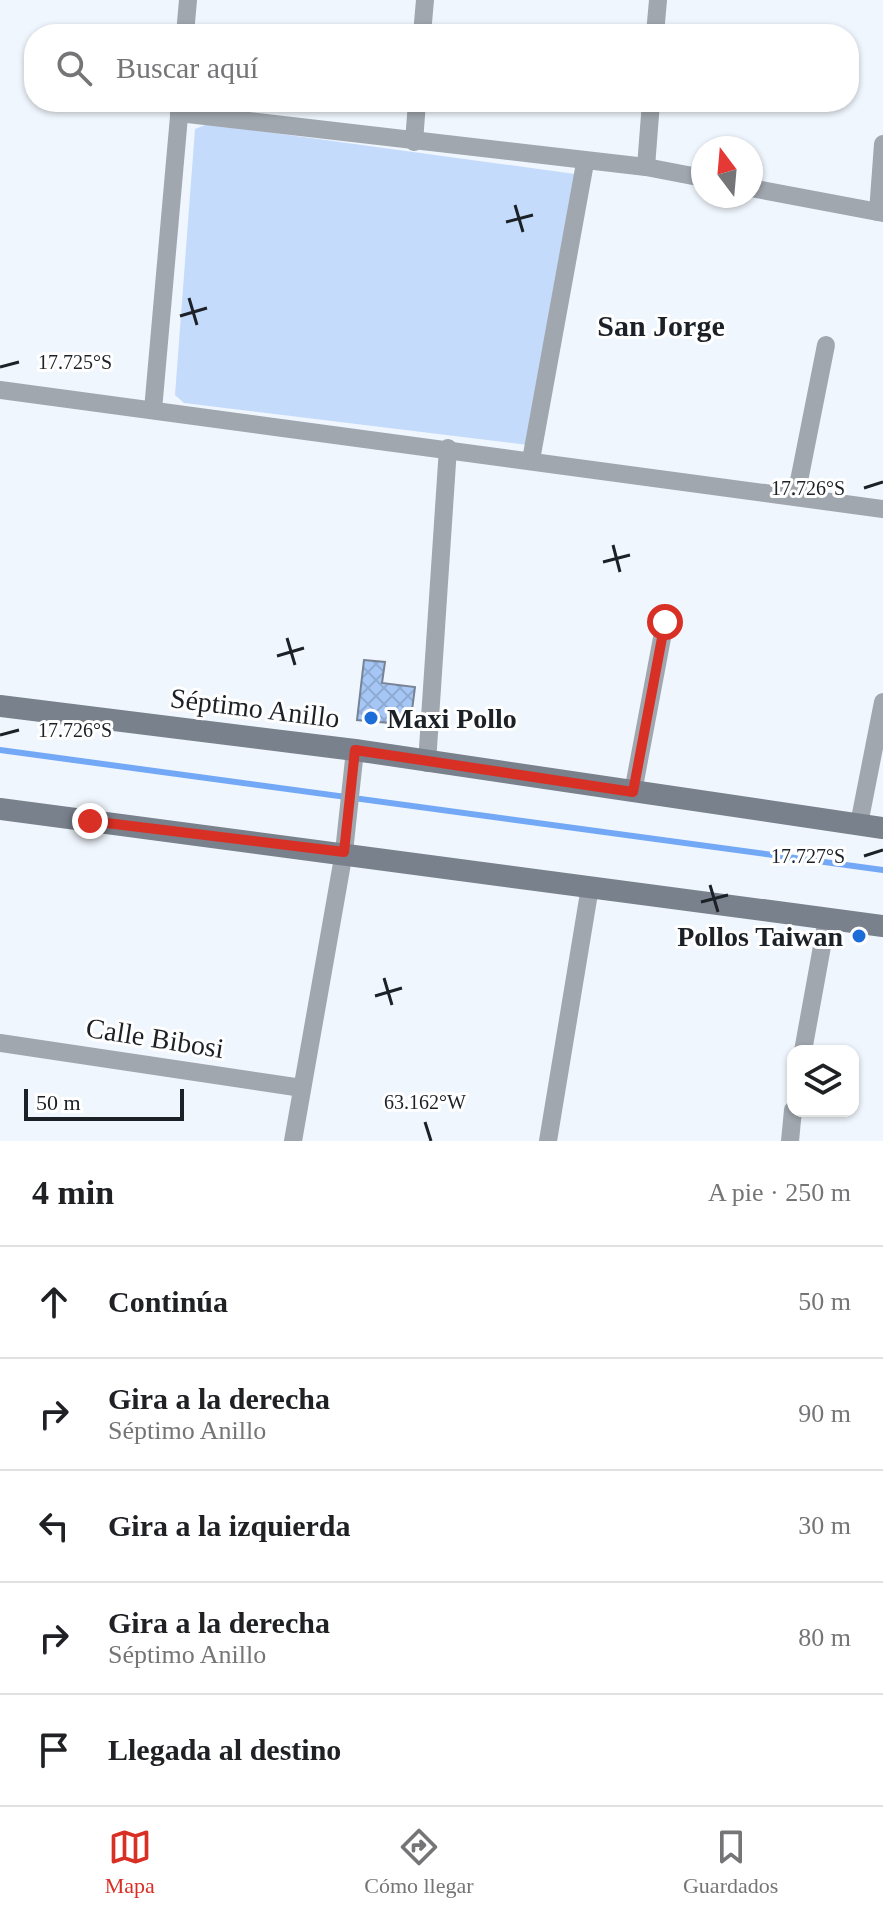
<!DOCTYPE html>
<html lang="es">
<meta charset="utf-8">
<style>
:root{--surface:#fff;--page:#f6f6f6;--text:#202124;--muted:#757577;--line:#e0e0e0;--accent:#d93025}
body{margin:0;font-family:Georgia,serif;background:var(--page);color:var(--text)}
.controls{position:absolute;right:24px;bottom:24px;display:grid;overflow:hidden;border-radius:16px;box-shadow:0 2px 6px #0004}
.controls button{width:72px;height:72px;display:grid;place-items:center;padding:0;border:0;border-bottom:2px solid var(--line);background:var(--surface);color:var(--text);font:40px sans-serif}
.compass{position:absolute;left:691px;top:136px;width:72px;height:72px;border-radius:50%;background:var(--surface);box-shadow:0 2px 6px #0004;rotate:344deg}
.scale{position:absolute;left:24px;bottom:20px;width:160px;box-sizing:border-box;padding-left:8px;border:4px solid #1c2127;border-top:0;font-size:22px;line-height:28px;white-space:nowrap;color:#1c2127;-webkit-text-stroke:6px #fff;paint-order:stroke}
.stop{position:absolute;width:24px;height:24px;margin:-18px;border:6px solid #d93025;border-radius:50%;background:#fff}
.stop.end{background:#d93025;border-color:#fff;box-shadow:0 2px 8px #0008}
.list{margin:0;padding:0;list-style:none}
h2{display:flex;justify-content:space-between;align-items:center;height:104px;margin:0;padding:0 32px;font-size:34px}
h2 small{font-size:26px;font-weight:400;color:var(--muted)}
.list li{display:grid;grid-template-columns:52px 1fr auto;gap:24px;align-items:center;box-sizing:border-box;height:112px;padding:0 32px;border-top:2px solid var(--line)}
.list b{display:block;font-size:30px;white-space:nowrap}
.list p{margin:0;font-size:26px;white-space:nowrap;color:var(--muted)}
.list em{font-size:26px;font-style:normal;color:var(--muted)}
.icon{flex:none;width:44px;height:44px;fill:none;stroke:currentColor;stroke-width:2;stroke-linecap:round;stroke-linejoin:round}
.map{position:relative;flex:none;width:883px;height:1141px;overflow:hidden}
.search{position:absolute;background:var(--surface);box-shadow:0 2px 6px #0004;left:24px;right:24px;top:24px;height:88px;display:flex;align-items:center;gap:20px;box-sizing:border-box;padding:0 28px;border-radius:32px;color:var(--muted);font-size:30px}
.sheet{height:664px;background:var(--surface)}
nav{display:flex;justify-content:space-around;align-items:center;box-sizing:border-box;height:112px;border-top:2px solid var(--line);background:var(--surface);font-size:22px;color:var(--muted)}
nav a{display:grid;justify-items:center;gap:4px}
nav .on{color:var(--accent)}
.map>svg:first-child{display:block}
.green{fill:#c5dbfb}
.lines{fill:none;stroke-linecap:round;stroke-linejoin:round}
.stream{stroke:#72a8f6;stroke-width:6}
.building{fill:url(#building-cross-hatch);stroke:#778394;stroke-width:2}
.minor{stroke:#a1a7af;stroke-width:18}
.secondary{stroke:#79818c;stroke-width:22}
.route{stroke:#d93025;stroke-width:10}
.ticks{fill:none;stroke:#1c2127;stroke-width:3}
.poi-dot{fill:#1c6dd8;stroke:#fff;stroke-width:3}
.labels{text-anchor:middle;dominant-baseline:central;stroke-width:6;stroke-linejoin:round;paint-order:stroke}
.street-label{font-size:28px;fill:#1c2127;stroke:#fff}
.poi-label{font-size:28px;font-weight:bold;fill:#1c2127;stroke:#fff;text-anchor:start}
.neighbourhood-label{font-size:30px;font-weight:bold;fill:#1c2127;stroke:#fff}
.ticks-label{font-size:20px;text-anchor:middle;fill:#1c2127;stroke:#fff;stroke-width:6;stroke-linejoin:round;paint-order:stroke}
</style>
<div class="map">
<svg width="883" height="1141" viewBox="0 0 883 1141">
<defs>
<pattern id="building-cross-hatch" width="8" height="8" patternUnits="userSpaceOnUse" patternTransform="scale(2)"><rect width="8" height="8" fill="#a6c7f6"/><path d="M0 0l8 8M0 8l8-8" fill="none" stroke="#8eabd3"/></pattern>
</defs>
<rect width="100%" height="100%" fill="#f0f6fd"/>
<!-- green -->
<path class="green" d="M 208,124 L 575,174 L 528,445 L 184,403 L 175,395 L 195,129 Z"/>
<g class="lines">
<!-- stream -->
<path class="stream" d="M 0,750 L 883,870"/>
</g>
<!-- building -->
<path class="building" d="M 364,660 L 385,662 L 382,683 L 415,687 L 411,718 L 390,716 L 389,723 L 357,720 Z"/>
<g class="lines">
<!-- minor -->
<g class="minor">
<path d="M 185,34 L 188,0"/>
<path d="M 422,34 L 425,0"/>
<path d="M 655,34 L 658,0"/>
<path d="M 179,113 L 646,167 L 703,178"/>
<path d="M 414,142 L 417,102"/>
<path d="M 646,167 L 651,102"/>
<path d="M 751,188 L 883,213"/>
<path d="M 878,212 L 883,144"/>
<path d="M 0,390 L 883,509"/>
<path d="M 153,410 L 180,105"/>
<path d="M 531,460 L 585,163"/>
<path d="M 796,496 L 826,345"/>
<path d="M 427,763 L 448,448"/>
<path d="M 633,792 L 665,622"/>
<path d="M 859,824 L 883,702"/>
<path d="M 0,1043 L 302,1088"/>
<path d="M 803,1051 L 827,919"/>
<path d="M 293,1141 L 344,852 L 355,750"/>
<path d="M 548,1141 L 590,887"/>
<path d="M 790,1141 L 793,1110"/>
</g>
<!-- secondary -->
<g class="secondary">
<path d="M 0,706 L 355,750 L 883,828"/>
<path d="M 0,809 L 883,926"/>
</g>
</g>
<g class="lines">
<!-- route -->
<path class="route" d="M 90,821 L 344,852 L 355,750 L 633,792 L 665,622"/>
</g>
<!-- ticks -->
<path class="ticks" d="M 515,205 L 523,232M 506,222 L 533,215M 189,298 L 197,325M 180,316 L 207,308M 0,367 L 19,362M 864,488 L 883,482M 613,545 L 620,572M 603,562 L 630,555M 287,638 L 295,665M 277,656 L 304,648M 0,735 L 19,730M 864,856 L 883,850M 710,885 L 718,912M 701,902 L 728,895M 384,978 L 392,1005M 375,996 L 402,988M 425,1122 L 431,1141"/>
<!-- markers -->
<g class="poi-dot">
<circle cx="371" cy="718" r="8"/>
<circle cx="859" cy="936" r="8"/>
</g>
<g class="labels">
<!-- street labels -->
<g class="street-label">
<text transform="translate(255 708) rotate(7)">Séptimo Anillo</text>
<text transform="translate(155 1038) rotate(9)">Calle Bibosi</text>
</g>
<!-- poi labels -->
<g class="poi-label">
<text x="387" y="718">Maxi Pollo</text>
<text x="843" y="936" text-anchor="end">Pollos Taiwan</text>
</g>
<!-- neighbourhood labels -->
<g class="neighbourhood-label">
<text x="661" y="325">San Jorge</text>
</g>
</g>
<g class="ticks-label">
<text x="75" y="369">17.725°S</text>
<text x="808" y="495">17.726°S</text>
<text x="75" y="737">17.726°S</text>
<text x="808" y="863">17.727°S</text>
<text x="425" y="1109">63.162°W</text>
</g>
</svg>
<div class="controls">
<button><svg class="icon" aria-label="layers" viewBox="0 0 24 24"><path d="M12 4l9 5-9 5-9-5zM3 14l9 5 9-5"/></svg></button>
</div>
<svg class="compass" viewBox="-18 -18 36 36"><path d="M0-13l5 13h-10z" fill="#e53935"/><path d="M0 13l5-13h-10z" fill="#757577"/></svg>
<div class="scale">50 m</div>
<div class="stop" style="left:665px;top:622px"></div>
<div class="stop end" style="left:90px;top:821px"></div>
<div class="search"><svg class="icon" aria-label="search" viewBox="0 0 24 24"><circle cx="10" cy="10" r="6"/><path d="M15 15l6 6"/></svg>Buscar aquí</div>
</div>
<section class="sheet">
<h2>4 min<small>A pie · 250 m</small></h2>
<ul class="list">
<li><svg class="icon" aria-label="ahead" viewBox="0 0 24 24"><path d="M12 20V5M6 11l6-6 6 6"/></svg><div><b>Continúa</b></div><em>50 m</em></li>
<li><svg class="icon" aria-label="right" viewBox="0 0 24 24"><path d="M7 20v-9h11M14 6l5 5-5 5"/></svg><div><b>Gira a la derecha</b><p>Séptimo Anillo</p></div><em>90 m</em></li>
<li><svg class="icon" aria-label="left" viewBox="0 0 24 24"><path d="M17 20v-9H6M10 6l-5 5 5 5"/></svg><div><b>Gira a la izquierda</b></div><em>30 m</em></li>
<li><svg class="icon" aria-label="right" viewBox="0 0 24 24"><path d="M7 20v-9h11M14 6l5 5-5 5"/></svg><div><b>Gira a la derecha</b><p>Séptimo Anillo</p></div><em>80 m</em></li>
<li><svg class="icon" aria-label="arrive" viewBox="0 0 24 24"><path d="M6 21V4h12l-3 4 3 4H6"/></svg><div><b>Llegada al destino</b></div></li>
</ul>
</section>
<nav>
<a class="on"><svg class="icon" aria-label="map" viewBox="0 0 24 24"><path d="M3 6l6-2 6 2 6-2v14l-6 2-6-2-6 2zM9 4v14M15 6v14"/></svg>Mapa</a>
<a><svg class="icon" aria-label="directions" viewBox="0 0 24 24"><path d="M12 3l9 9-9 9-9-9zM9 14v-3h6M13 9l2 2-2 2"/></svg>Cómo llegar</a>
<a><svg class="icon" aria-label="saved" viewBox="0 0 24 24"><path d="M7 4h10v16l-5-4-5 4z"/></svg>Guardados</a>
</nav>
